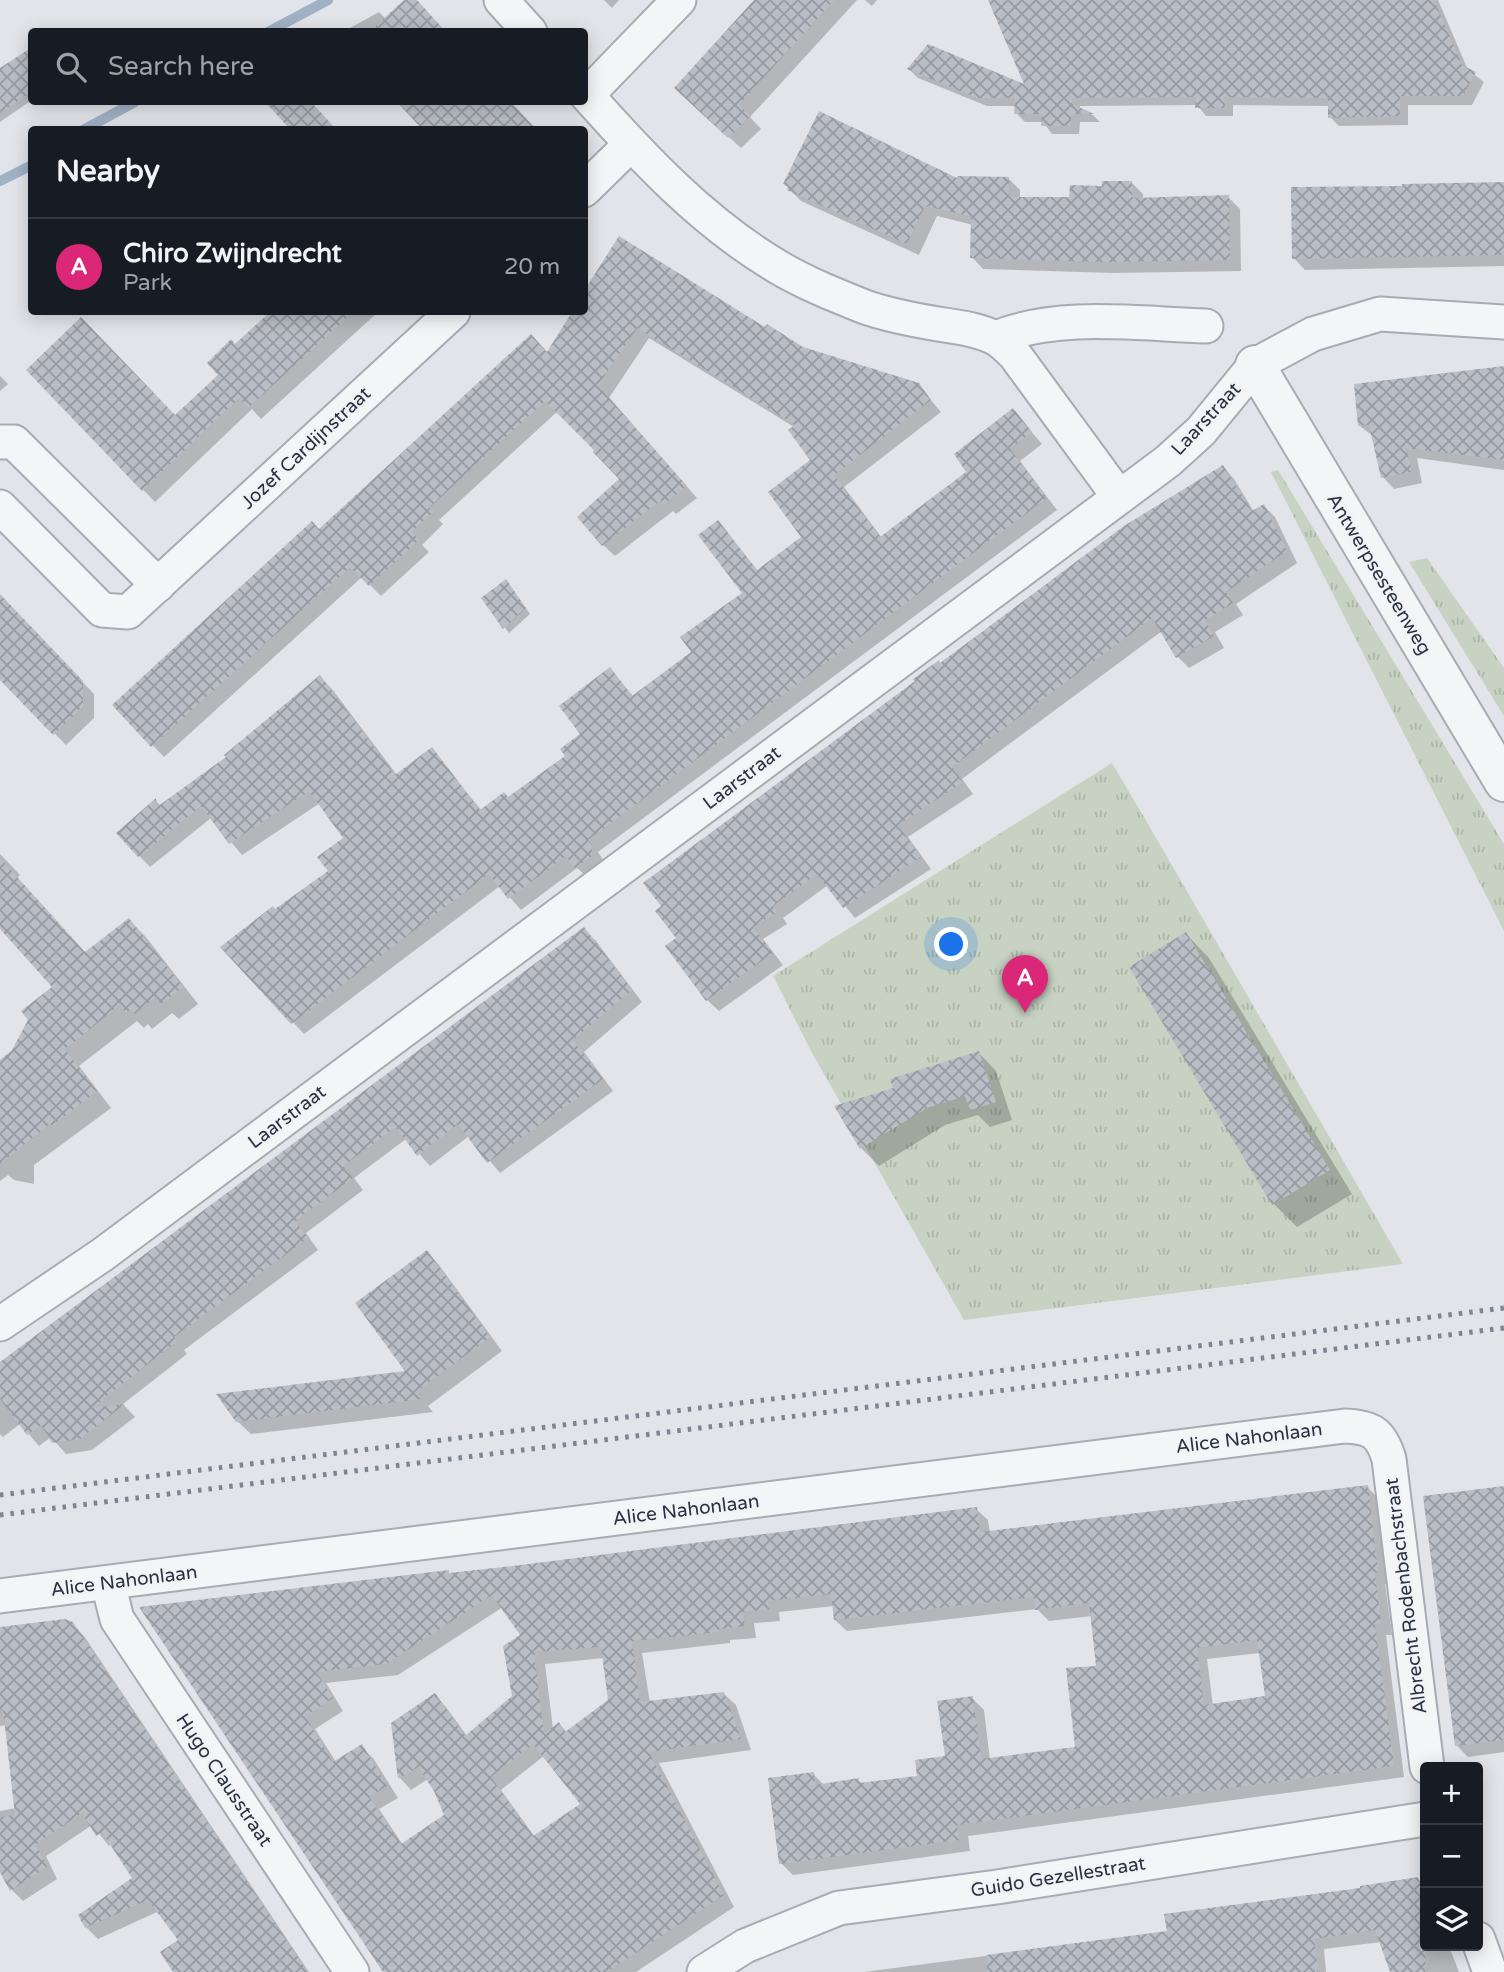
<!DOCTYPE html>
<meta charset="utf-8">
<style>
:root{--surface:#171b24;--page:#20242c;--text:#f1f3f6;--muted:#9ea1a6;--line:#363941;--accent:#db2777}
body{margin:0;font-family:"Varela Round",sans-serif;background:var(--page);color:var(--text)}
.controls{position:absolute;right:21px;bottom:21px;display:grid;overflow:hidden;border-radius:7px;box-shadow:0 4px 18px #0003}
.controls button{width:63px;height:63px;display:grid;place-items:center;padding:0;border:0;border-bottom:2px solid var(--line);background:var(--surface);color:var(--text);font:35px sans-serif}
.you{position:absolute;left:952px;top:945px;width:24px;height:24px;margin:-18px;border:5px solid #fff;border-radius:50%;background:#1a73e8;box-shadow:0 0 0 10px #1a73e833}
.badge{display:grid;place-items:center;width:46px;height:46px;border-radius:50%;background:var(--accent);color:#fff;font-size:23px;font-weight:700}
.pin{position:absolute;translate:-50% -58px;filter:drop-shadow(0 2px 4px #0008)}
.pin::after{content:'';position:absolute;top:37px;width:24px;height:21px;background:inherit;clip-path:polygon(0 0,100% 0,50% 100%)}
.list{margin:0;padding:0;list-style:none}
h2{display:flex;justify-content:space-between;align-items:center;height:91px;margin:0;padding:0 28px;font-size:30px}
h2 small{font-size:23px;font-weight:400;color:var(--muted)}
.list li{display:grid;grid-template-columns:46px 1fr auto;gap:21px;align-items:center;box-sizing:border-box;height:98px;padding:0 28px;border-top:2px solid var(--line)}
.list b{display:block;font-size:26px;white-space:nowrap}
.list p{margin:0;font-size:23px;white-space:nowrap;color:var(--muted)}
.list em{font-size:23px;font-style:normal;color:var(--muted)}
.icon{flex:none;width:38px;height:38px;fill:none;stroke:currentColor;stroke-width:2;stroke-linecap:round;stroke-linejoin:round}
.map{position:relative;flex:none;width:1504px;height:1972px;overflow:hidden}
.search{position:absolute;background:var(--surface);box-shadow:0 4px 18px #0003;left:28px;top:28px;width:560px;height:77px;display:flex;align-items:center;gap:18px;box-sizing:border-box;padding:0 24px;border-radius:7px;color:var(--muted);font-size:26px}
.panel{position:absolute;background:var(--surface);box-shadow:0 4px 18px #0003;left:28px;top:126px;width:560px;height:189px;border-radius:7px}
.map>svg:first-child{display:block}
.grass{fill:url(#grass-tufts)}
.shadow{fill:#0003;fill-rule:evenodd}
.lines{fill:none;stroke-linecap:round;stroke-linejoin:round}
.stream{stroke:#a0b1c6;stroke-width:10}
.building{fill:url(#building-cross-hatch);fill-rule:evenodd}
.minor-casing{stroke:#a7abb3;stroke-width:37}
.tertiary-casing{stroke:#a7abb3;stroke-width:42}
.minor{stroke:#f4f5f7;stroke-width:33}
.tertiary{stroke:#f4f5f7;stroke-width:38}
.rail{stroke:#7c8391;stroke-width:5;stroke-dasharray:3.5 7;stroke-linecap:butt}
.labels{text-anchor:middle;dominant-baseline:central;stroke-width:5;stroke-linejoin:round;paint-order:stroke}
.street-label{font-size:19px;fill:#2b323f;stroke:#f1f3f6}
</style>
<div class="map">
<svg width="1504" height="1972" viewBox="0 0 1504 1972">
<defs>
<pattern id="grass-tufts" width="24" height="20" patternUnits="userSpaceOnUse" patternTransform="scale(1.75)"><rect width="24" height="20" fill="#c7d2c3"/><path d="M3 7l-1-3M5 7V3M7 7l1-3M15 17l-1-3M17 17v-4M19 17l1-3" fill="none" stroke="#abb5a9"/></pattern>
<pattern id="building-cross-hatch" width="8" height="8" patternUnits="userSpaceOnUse" patternTransform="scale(1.75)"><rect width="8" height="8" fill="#b9bdc5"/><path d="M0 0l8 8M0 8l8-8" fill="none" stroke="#979aa1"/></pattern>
</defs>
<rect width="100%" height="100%" fill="#e2e4e9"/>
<!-- grass -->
<g class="grass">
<path d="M 1278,470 L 1504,844 L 1504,931 L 1271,472 Z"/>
<path d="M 1427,558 L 1504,668 L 1504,716 L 1409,562 Z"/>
<path d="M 1112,763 L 1148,824 L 1403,1264 L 964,1320 L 811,1051 L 773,976 Z"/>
</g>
<!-- shadow -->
<g class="shadow">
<path d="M 406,0 L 414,0 L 444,32 L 354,32 L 350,28 L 379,12 L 386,19 Z"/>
<path d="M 604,0 L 619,0 L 612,8 Z"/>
<path d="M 756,0 L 857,0 L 750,117 L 761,129 L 741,148 L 688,100 Z"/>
<path d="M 865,0 L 877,0 L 872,6 Z"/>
<path d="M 990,0 L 1438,0 L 1468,70 L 1484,82 L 1472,105 L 1408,105 L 1408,125 L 1339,126 L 1330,117 L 1330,106 L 1233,105 L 1233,116 L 1206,116 L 1197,105 L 1080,106 L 1080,110 L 1093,115 L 1100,122 L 1080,122 L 1079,134 L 1052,134 L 1043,122 L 1025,122 L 1016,113 L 1017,106 L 987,106 L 918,78 L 909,69 L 1028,88 Z"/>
<path d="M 32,49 L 32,100 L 0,122 L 0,70 Z"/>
<path d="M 399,102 L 509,102 L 535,130 L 421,124 Z"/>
<path d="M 1008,178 L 1020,190 L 1020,198 L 1071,198 L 1103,188 L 1132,183 L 1143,194 L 1143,199 L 1228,197 L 1240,209 L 1241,271 L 1113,273 L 983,269 L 972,257 L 973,225 L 937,216 L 919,255 L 801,201 L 789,189 Z"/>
<path d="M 1504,183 L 1504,266 L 1305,270 L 1294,258 L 1403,188 Z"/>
<path d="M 272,312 L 378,312 L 261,419 L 252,409 L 155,502 L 28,370 L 175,417 L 220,375 L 235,346 Z"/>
<path d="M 574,312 L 766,329 L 802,348 L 918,385 L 941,412 L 844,487 L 882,538 L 969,472 L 1013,411 L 1042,444 L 1020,461 L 1057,510 L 598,852 L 602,858 L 602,867 L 588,878 L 577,868 L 521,910 L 500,886 L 304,1034 L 223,948 L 330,871 L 346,838 L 320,803 L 242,855 L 211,818 L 150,867 L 118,834 L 156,801 L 161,806 L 229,757 L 320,677 L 332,689 L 397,775 L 431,749 L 482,811 L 509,799 L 568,756 L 583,735 L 610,669 L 634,697 L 694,652 L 744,594 L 718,522 L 758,571 L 804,537 L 813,461 L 794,427 L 649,338 L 609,398 L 697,498 L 676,514 L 673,511 L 615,556 L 603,545 L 621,479 L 558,411 L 439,520 L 443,524 L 422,545 L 429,552 L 381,596 L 362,577 L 164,757 L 114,705 L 320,531 L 548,354 Z"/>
<path d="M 0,376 L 8,384 L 0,391 Z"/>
<path d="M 1504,378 L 1504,470 L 1417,458 L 1422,483 L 1394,489 L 1383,477 L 1374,437 L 1360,426 Z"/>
<path d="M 1223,467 L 1234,479 L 1254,512 L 1264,506 L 1275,517 L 1297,563 L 1236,604 L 1243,615 L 1215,632 L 1224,648 L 1189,668 L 1178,657 L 1162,631 L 962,779 L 973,794 L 908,837 L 931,869 L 855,918 L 828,885 L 783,918 L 787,924 L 763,939 L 783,965 L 719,1011 L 707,1000 L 678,939 L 941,665 Z"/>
<path d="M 511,587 L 530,614 L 509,633 L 483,598 Z"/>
<path d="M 0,596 L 94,694 L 94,718 L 66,745 L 0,677 Z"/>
<path d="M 0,854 L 20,875 L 17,878 L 86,954 L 129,920 L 145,936 L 198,1004 L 179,1019 L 172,1013 L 152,1029 L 148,1024 L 144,1028 L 137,1021 L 79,1066 L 111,1108 L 34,1165 L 34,1184 L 14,1180 L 8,1175 L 0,1181 L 0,1062 L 14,1051 L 54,987 L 0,925 Z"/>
<path d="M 584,930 L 596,941 L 642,1002 L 584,1052 L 613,1091 L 500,1173 L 469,1136 L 430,1166 L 406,1139 L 354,1178 L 363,1190 L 306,1233 L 318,1250 L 184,1350 L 187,1354 L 123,1404 L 135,1417 L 92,1450 L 66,1454 L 51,1437 L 39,1446 L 20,1424 L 3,1437 L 0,1434 L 0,1364 Z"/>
<path d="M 1186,934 L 1209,958 L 1352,1194 L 1297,1227 L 1274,1204 Z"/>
<path d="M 979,1053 L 996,1071 L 1012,1120 L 990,1127 L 978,1115 L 945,1125 L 879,1166 L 861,1148 L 895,1089 Z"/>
<path d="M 426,1252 L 439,1265 L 502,1351 L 428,1406 L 433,1412 L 251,1434 L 237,1421 L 408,1372 Z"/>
<path d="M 1367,1487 L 1379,1499 L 1389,1584 L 1385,1584 L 1392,1635 L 1386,1635 L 1404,1777 L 968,1836 L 970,1851 L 793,1875 L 781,1863 L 813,1774 L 824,1785 L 858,1780 L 863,1784 L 919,1778 L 947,1757 L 972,1698 L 984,1710 L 990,1760 L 1077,1748 L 1098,1668 L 1092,1616 L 1049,1621 L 1037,1609 L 847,1631 L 835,1620 L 834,1606 L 779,1612 L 780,1621 L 754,1623 L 756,1638 L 730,1640 L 730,1643 L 642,1653 L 650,1703 L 724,1694 L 736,1705 L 751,1750 L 659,1763 L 734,1907 L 636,1972 L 385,1972 L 142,1609 L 448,1572 L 451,1575 L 976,1509 L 988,1520 L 990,1533 ZM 503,1607 L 522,1636 L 514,1697 L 467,1736 L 446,1707 L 434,1695 L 393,1724 L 400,1778 L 411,1790 L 428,1779 L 446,1816 L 403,1845 L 379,1809 L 398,1798 L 373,1758 L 361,1747 L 336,1762 L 315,1729 L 343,1711 L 326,1683 L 398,1675 ZM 1260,1653 L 1267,1698 L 1213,1706 L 1207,1659 ZM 604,1658 L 609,1701 L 567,1732 L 559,1724 L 553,1729 L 545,1664 ZM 545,1755 L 583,1804 L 535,1837 L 501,1790 Z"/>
<path d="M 1504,1488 L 1504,1752 L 1468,1757 L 1457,1746 Z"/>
<path d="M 72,1624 L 84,1636 L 309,1972 L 175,1972 L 181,1940 L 157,1912 L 98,1939 L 86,1927 L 135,1879 L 112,1844 L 109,1846 L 92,1825 L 46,1856 L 57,1879 L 23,1901 L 12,1890 L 0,1868 L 0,1811 L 16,1808 L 7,1725 L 0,1726 L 0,1628 Z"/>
<path d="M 1417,1878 L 1425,1887 L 1425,1946 L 1449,1946 L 1459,1972 L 1392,1972 L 1381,1942 L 1324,1949 L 1326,1972 L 864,1972 L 1169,1932 Z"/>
</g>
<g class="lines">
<!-- stream -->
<g class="stream">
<path d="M 268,32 L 328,0"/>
<path d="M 83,130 L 135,102"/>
<path d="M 0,181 L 32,165"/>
</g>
</g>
<!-- building -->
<g class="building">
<path d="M 404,0 L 417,0 L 446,32 L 369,32 Z"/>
<path d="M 754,0 L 834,0 L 739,105 L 751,116 L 728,138 L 674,88 Z"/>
<path d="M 988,0 L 1434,0 L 1462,65 L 1476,72 L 1463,96 L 1400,96 L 1400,116 L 1328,118 L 1328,98 L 1224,97 L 1225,108 L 1195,108 L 1196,97 L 1072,98 L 1072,104 L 1094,114 L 1071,114 L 1071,126 L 1041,126 L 1042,114 L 1014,114 L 1015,98 L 977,98 L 907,69 L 928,44 L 1024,84 Z"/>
<path d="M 32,47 L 32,92 L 0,113 L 0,68 Z"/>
<path d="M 265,102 L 311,102 L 337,130 L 291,130 Z"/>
<path d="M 397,102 L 511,102 L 537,130 L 423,130 Z"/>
<path d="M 819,111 L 957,178 L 958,176 L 1009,177 L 1009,197 L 1069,197 L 1070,185 L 1102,186 L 1102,181 L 1132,181 L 1132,198 L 1229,195 L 1230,260 L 1100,262 L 970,258 L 971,216 L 925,206 L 907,244 L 787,190 L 788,187 L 783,184 Z"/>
<path d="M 1504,182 L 1504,255 L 1292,259 L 1291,187 L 1402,186 L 1402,184 Z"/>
<path d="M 619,236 L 765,327 L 767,324 L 803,347 L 919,383 L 931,400 L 834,475 L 880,537 L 966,472 L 954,454 L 1013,408 L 1032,432 L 1010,449 L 1047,498 L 588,840 L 592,845 L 592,856 L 575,868 L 566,856 L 508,899 L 489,874 L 291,1024 L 220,947 L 273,906 L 275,909 L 328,871 L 317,857 L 343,838 L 309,791 L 229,844 L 201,806 L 138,857 L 116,833 L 156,798 L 157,807 L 226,757 L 224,755 L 320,675 L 395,775 L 432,747 L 480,810 L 504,792 L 508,797 L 565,756 L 560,749 L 580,734 L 559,706 L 610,667 L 632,696 L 691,652 L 680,637 L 742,593 L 698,535 L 718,520 L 757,570 L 801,537 L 768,492 L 810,460 L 788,430 L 795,425 L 637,328 L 598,385 L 687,486 L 664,504 L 661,500 L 602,546 L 577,517 L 619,479 L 593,452 L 594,450 L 545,401 L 429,508 L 433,512 L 412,532 L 419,540 L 369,586 L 350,567 L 151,747 L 112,705 L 312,521 L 319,529 L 531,334 L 547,352 L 572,312 L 584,312 L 584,291 Z"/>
<path d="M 270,312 L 353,312 L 248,408 L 239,398 L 142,491 L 26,370 L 81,317 L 175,415 L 218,375 L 207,363 L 231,339 L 235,344 Z"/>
<path d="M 1504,366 L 1504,460 L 1406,448 L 1412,472 L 1381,478 L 1369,425 L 1358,426 L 1354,384 Z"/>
<path d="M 1223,465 L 1252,511 L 1264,504 L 1287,551 L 1226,592 L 1233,603 L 1205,620 L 1214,636 L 1176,658 L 1152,618 L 952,767 L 963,782 L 898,825 L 921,857 L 843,908 L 817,874 L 773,906 L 777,912 L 753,927 L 773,953 L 706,1001 L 665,946 L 676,938 L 655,911 L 661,906 L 643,883 L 915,681 L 913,679 L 939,660 L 940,663 L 1124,526 Z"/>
<path d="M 506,579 L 526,608 L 503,629 L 481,598 Z"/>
<path d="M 0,594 L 83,681 L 83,706 L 53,735 L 0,680 Z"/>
<path d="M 0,858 L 85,952 L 129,918 L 183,987 L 161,1004 L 156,997 L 135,1014 L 131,1009 L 126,1013 L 120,1005 L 65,1049 L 97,1091 L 52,1126 L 50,1124 L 0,1164 L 0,1060 L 12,1050 L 28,1020 L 21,1011 L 52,987 L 0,929 Z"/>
<path d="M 584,927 L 632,990 L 573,1040 L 603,1079 L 487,1163 L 458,1124 L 417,1156 L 396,1127 L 343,1166 L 353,1178 L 295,1221 L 308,1238 L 174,1337 L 177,1341 L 92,1408 L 125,1404 L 80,1439 L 52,1443 L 41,1425 L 27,1435 L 0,1399 L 0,1362 Z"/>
<path d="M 1186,932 L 1330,1170 L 1272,1205 L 1129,967 Z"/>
<path d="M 979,1051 L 996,1102 L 970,1110 L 965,1096 L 927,1108 L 860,1149 L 834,1106 L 893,1088 L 890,1079 Z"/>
<path d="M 427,1250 L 490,1337 L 416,1392 L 421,1399 L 236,1422 L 216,1394 L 405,1371 L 355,1303 Z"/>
<path d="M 1368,1485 L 1378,1572 L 1375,1573 L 1381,1623 L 1375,1624 L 1394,1766 L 957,1825 L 959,1840 L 779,1864 L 768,1778 L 814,1772 L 815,1785 L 859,1778 L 859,1783 L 917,1776 L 915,1760 L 945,1756 L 937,1701 L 973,1696 L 981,1759 L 1075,1747 L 1066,1668 L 1096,1666 L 1089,1603 L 1035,1610 L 1034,1597 L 834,1620 L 831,1594 L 768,1601 L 769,1609 L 743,1612 L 745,1626 L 719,1629 L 719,1632 L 632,1641 L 640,1702 L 724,1692 L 741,1739 L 649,1752 L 724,1895 L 607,1972 L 383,1972 L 139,1607 L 432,1572 L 449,1570 L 449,1573 L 521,1565 L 977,1507 L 980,1532 ZM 492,1595 L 520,1635 L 503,1646 L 512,1696 L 465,1736 L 435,1693 L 391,1723 L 398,1779 L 418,1767 L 434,1791 L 444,1815 L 401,1844 L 369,1797 L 387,1786 L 362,1744 L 333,1762 L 305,1716 L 333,1698 L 316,1672 L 386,1664 ZM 1257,1640 L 1265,1696 L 1204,1705 L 1197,1648 ZM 601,1647 L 608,1700 L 565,1732 L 559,1722 L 544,1734 L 534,1652 ZM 533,1744 L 580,1804 L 533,1836 L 491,1777 Z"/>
<path d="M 1504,1486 L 1504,1740 L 1455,1746 L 1423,1496 Z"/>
<path d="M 65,1619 L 73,1622 L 308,1972 L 173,1972 L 160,1952 L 178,1940 L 148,1900 L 85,1928 L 78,1915 L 132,1878 L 102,1832 L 96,1836 L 82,1813 L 36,1844 L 47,1867 L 10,1891 L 0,1872 L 0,1817 L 15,1815 L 3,1709 L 0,1710 L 0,1627 Z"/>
<path d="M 1418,1877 L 1425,1897 L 1425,1972 L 1390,1972 L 1375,1930 L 1314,1939 L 1318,1972 L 987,1972 L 986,1955 L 1167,1931 L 1164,1914 L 1360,1888 L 1360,1886 Z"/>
</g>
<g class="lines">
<!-- minor casing -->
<g class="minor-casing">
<g id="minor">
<path d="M 501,0 L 530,32"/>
<path d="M 584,92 C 642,157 702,222 778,267 C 805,283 835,295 865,307 C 888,315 914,320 938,324 C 957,327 977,329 995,338 C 1002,342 1009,349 1015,355 L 1119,497"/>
<path d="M 587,95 L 679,0"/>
<path d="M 584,190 L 630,145"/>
<path d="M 996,338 C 1058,312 1139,324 1206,326"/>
<path d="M 0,442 L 14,442 L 158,585"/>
<path d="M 0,507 L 102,610 L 128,612 L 453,312"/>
<path d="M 0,1324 L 102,1255 L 1168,461 L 1201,431 L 1255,365 L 1313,334 L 1380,314 L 1504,322"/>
<path d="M 108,1583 L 117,1619 L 352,1972"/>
<path d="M 0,1596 L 1345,1426 C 1372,1427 1381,1433 1389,1459 L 1427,1767"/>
<path d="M 1478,1939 L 1490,1972"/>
<path d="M 704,1972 L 745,1946 L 839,1908 L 997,1887 L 1425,1819"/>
</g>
</g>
<!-- tertiary casing -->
<g class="tertiary-casing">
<path id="tertiary" d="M 1255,365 L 1504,782"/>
</g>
<!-- minor -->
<use href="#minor" class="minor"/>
<!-- tertiary -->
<use href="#tertiary" class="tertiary"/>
<!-- rail -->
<g class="rail">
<path d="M 0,1495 L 1504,1308"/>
<path d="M 0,1515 L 1504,1328"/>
</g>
</g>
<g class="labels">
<!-- street labels -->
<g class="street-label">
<text transform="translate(1206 419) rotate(-47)">Laarstraat</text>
<text transform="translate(306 448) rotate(-43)">Jozef Cardijnstraat</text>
<text transform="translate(1379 574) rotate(59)">Antwerpsesteenweg</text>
<text transform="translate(742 778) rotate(-37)">Laarstraat</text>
<text transform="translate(287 1117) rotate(-37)">Laarstraat</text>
<text transform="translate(1249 1438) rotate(-7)">Alice Nahonlaan</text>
<text transform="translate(686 1510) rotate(-7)">Alice Nahonlaan</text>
<text transform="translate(124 1581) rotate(-7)">Alice Nahonlaan</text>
<text transform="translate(1406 1596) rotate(-97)">Albrecht Rodenbachstraat</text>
<text transform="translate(224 1780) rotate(56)">Hugo Clausstraat</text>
<text transform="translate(1058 1877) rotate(-9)">Guido Gezellestraat</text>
</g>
</g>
</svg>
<div class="controls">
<button>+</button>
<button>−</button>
<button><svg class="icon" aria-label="layers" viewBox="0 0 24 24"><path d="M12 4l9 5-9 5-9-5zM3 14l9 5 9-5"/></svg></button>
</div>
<div class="you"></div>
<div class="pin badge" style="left:1025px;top:1013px">A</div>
<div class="search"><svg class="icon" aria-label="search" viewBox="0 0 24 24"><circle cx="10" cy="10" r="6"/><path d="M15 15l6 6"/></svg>Search here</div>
<section class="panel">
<h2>Nearby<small></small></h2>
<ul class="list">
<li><span class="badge">A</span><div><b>Chiro Zwijndrecht</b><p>Park</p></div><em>20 m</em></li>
</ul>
</section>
</div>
